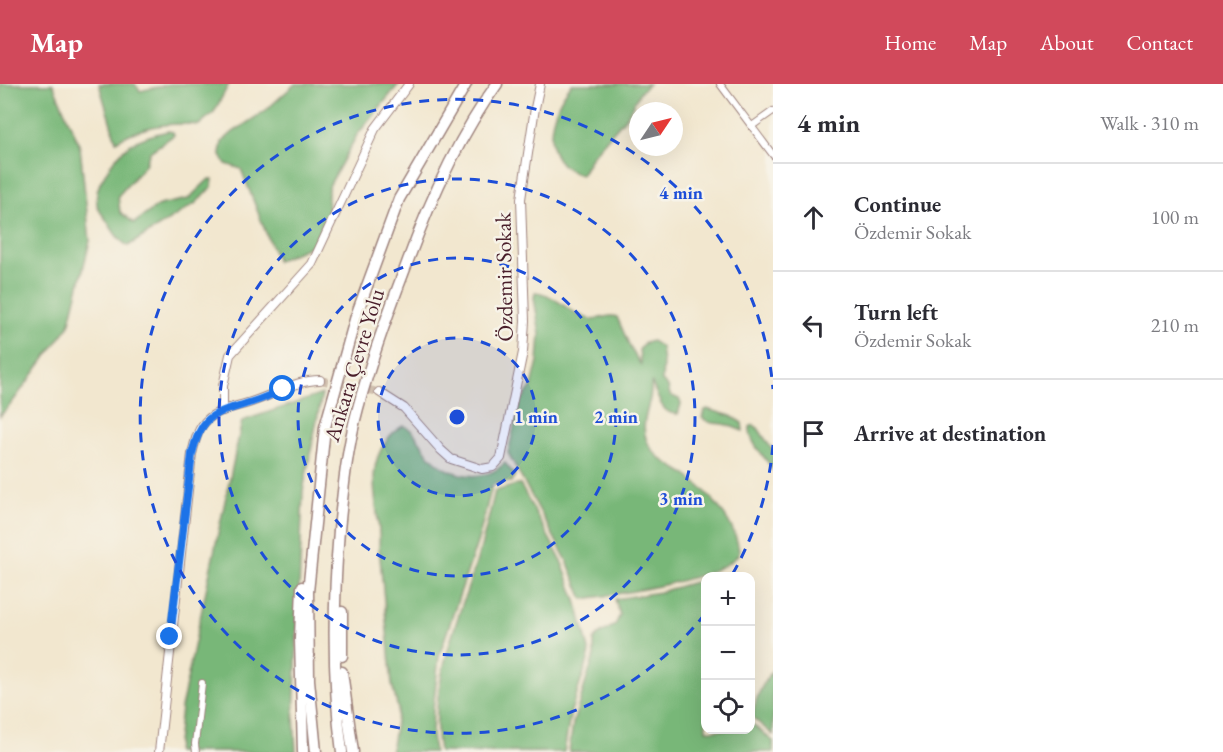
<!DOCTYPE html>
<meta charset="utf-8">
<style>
:root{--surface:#fff;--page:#f2f2f3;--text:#2b2b33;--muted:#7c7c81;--line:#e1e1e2;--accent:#d1495b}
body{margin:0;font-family:"EB Garamond",serif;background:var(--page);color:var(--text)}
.controls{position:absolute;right:18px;bottom:18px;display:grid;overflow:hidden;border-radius:12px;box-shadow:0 6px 24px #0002}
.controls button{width:54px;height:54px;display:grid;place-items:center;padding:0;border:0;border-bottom:2px solid var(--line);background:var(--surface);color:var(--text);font:30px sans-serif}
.compass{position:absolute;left:629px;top:18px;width:54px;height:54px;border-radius:50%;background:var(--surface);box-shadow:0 6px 24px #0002;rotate:55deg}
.stop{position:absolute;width:18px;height:18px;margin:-14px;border:4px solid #1a73e8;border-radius:50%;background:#fff}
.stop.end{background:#1a73e8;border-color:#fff;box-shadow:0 2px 6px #0008}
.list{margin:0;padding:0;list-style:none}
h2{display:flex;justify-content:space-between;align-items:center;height:78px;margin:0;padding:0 24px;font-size:26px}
h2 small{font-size:20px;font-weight:400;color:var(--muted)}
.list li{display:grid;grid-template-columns:39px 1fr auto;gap:18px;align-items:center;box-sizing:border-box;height:108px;padding:0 24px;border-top:2px solid var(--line)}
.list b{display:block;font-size:22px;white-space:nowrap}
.list p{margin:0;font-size:20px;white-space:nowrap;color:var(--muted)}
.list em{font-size:20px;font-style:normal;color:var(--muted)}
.icon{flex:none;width:33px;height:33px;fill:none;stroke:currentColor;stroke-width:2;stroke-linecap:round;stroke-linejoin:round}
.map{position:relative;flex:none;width:773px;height:668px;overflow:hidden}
header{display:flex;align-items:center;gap:36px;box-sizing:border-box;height:84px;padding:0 30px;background:var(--accent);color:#fff}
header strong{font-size:28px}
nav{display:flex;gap:33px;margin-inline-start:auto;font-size:21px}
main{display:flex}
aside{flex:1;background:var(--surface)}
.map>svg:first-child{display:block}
.forest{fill:#78b778;stroke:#616b52;stroke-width:1.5}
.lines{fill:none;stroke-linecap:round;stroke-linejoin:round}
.secondary-tunnel{stroke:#d0bfae;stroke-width:8;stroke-dasharray:8 4;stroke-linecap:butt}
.street-casing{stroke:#9e837d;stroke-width:8}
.secondary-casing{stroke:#9e837d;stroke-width:10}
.highway-casing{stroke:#9e837d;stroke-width:13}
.street{stroke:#fff;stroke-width:6}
.secondary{stroke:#fff;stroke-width:8}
.highway{stroke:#fff;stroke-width:10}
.route{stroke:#1a73e8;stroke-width:8}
.ring{fill:none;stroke:#1d4ed8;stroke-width:3;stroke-dasharray:10 8}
.labels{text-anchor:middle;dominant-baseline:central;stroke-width:5;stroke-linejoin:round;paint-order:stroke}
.street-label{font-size:22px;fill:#4a1f2b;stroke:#f7f3e8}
.centre{fill:#1d4ed8;stroke:#f7f3e8;stroke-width:3}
.ring-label{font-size:18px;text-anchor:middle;font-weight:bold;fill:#1d4ed8;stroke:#f7f3e8;stroke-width:5;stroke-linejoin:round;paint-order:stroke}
</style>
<header>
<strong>Map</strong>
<nav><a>Home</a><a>Map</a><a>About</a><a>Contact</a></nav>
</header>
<main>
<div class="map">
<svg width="773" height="668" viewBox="0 0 773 668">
<rect width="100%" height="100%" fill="#f7f3e8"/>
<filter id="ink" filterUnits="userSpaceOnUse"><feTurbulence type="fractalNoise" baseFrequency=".0167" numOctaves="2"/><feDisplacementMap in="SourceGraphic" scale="12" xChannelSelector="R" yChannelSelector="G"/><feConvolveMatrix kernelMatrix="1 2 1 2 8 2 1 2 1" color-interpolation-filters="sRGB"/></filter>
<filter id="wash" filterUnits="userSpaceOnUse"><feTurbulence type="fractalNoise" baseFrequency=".008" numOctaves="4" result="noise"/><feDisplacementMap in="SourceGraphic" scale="24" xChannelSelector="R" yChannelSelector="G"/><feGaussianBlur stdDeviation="1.35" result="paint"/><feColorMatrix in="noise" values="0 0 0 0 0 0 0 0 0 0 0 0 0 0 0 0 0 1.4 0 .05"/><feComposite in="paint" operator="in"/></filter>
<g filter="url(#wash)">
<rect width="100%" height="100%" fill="#f2e7cf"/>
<!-- forest -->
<g class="forest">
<path d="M 0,0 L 53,0 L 80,63 L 90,157 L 69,242 L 11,320 L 0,332 Z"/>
<path d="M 99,0 L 135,0 L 140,7 L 170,0 L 229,0 L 214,28 L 199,41 C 170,38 142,42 116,57 Z"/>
<path d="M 295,0 L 399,0 L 357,51 L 328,104 L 328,129 L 313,161 L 277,177 L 241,85 L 226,80 L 220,70 L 222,58 L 233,48 L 265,27 Z"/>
<path d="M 572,0 L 649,0 L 640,8 L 627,32 L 592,72 L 581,91 C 537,78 548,27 572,0 Z"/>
<path d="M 168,47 L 173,48 L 174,51 L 150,68 L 145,81 L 118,112 L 120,128 L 134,139 L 159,121 L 188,115 L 209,95 L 213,95 L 212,103 L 196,119 L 128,162 C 118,156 113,147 107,137 C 104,133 99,127 97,121 C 95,111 99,99 105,90 C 122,61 136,54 168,47 Z"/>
<path d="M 535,208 C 556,210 570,231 590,235 C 601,237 606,229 617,233 L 631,265 L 641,281 L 639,266 L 644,259 L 652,257 L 661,263 L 663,279 L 662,297 L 668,303 L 670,311 L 679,315 L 681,320 L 678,330 C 660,331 658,310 651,298 C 654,318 638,337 647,357 C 654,374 671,381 685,390 C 708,407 737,439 739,469 C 725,495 613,511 583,515 L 567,477 L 508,369 L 520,318 L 532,302 L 538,277 L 540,250 L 534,214 Z"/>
<path d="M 322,310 L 303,407 L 294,632 L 296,668 L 176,668 L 181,624 L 242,337 Z"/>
<path d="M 707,325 L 731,332 L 742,339 L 743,347 C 737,345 733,343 727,341 C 717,338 713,342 702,334 L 704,327 Z"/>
<path d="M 753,341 L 758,344 L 773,367 L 773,386 C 765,372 748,359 750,342 Z"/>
<path d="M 403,342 C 415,344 422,363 430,372 C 450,393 484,400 505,379 L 515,391 L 511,398 L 495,400 L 492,402 L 479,453 L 439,572 L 433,626 L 432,651 L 434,668 L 391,668 L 398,625 L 392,600 L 379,463 C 382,427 362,389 386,358 C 390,351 395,346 403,342 Z"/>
<path d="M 520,400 L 560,474 L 576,516 L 589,566 L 588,576 L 571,627 L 564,668 L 439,668 C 428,602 457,540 476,479 C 484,455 489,431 495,407 Z"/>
<path d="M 705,495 L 706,646 L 750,646 L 751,639 L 773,657 L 773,668 L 569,668 L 573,639 L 594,572 L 594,556 L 598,551 L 615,541 L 620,531 L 615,515 L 660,508 Z"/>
<path d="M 773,586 L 773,651 L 753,634 C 754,616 762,600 773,586 Z"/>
</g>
</g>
<g filter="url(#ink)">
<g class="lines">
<!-- secondary-tunnel -->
<path class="secondary-tunnel" d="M 320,296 L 379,308"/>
<!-- street casing -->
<g class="street-casing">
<g id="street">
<path d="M 720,0 L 773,71"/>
<path d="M 752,42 L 773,27"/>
<path d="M 196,668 L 195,660 L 202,599"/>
</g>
</g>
<!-- secondary casing -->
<g class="secondary-casing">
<g id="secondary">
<path d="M 379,308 L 404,324 L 441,366 L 451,375 L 482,385 L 493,383 L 501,374 L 523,268 L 525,237 L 521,115 L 535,24 L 540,0"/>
<path d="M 223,327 L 223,302 L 230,271 L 312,180 L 375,45 L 409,0"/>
<path d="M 159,668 L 192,370 C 195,358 197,345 207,336 C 219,324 238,323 254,317 C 276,310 296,296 320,296"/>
</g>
</g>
<!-- highway casing -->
<g class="highway-casing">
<g id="highway">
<path d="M 302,503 L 300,555 L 303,668"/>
<path d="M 342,528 L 342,572"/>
<path d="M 342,588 L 353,668"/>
<path d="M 316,668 L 309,596 L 308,508 L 325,343 L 356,232 L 399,115 L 466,0"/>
<path d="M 342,668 C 332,594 333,520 339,446 C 343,405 347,364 358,324 C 371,276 388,229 406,182 C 428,121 459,52 497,0"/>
</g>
</g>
<!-- street -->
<use href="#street" class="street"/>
<!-- secondary -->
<use href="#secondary" class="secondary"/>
<!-- highway -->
<use href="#highway" class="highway"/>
</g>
</g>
<g class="lines" filter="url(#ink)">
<!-- route -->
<path class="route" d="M 170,553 L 192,370 C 202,328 215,330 252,318 C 262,315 273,310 283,305"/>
</g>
<!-- distance rings -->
<circle cx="457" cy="333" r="79" fill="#1d4ed8" fill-opacity=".12"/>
<g class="ring">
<circle cx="457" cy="333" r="79"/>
<circle cx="457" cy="333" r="159"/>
<circle cx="457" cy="333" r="238"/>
<path d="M773 361A317 317 0 0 1 732 491M705 530A317 317 0 1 1 773 305"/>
</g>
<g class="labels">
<!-- street labels -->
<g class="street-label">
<text transform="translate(504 193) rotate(-91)">Özdemir Sokak</text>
<text transform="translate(354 281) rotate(-73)">Ankara Çevre Yolu</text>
</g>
</g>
<circle cx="457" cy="333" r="9" class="centre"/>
<g class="ring-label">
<text x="681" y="115">4 min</text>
<text x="536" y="339">1 min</text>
<text x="616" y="339">2 min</text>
<text x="681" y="421">3 min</text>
</g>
</svg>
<div class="controls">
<button>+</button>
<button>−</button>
<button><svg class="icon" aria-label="locate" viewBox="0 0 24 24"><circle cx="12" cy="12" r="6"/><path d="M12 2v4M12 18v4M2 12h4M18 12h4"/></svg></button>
</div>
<svg class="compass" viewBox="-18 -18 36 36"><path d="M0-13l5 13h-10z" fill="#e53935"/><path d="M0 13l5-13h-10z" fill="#7c7c81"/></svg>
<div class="stop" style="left:283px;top:305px"></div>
<div class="stop end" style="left:170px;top:553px"></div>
</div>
<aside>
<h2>4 min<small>Walk · 310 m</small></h2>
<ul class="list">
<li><svg class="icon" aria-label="ahead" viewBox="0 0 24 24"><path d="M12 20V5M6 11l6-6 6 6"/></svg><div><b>Continue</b><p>Özdemir Sokak</p></div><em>100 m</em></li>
<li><svg class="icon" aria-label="left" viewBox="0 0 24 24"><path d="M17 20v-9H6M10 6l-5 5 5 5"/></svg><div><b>Turn left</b><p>Özdemir Sokak</p></div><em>210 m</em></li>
<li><svg class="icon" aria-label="arrive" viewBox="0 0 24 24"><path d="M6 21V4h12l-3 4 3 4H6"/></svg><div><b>Arrive at destination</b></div></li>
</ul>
</aside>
</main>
